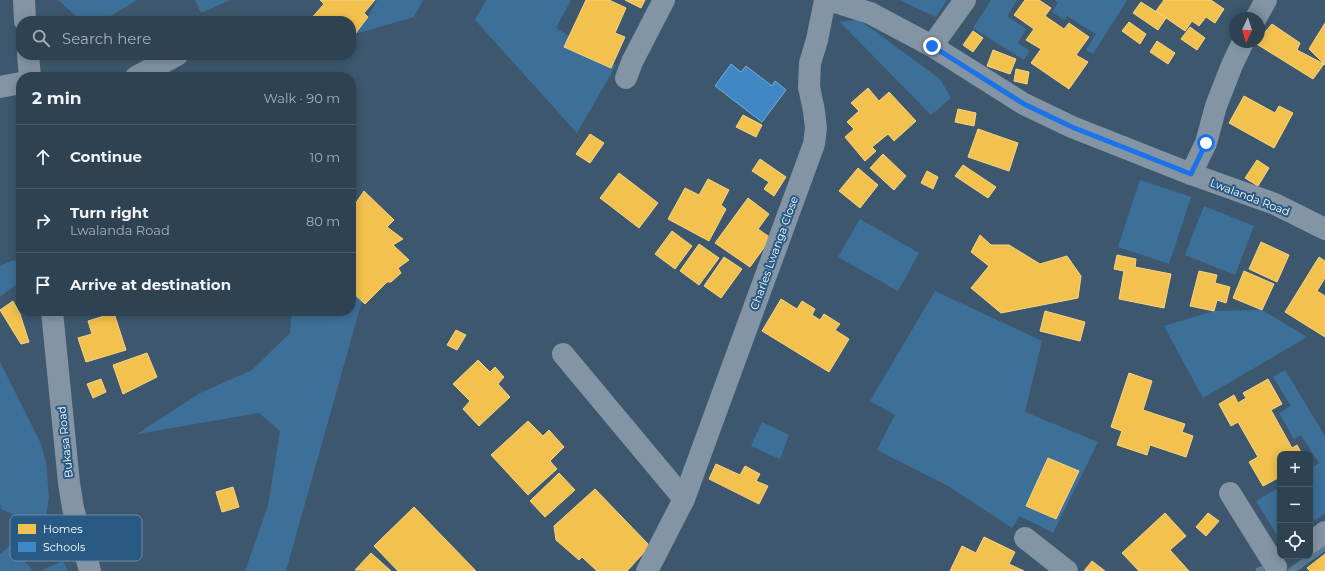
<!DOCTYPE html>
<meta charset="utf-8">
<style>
:root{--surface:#2e4252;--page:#364959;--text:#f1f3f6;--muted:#a7b0b8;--line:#495b69}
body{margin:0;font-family:Montserrat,sans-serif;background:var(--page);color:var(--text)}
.controls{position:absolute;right:12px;bottom:12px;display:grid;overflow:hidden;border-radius:8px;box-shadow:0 2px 10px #0003}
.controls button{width:36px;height:36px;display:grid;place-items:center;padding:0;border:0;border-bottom:1px solid var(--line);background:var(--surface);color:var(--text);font:20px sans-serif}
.compass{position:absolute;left:1229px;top:12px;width:36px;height:36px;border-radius:50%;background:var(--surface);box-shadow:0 2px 10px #0003;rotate:184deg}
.stop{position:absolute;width:12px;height:12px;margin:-9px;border:3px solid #1a73e8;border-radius:50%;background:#fff}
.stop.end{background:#1a73e8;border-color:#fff;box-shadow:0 1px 4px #0008}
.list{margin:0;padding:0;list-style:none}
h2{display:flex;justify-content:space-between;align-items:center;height:52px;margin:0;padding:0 16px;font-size:17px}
h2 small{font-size:13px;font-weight:400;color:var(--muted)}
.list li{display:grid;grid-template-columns:26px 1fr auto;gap:12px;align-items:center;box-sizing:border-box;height:64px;padding:0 16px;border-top:1px solid var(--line)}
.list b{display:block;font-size:15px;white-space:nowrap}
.list p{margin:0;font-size:13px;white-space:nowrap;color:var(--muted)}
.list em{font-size:13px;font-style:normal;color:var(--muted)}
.icon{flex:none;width:22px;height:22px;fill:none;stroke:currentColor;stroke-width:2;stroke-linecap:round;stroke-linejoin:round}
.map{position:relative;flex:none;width:1325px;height:571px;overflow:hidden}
.search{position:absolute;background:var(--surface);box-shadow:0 2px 10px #0003;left:16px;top:16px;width:340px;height:44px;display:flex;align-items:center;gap:10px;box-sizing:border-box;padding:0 14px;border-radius:16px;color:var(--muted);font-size:15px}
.panel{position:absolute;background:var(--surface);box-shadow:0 2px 10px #0003;left:16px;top:72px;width:340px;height:244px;border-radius:16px}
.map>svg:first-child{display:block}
.green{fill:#3d7098}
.homes{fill:#f2c14e;stroke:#f6d483}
.schools{fill:#3f88c5;stroke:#79acd6}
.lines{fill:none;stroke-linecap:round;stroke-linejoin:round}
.stream{stroke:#5b7c98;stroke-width:7}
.minor{stroke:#8394a4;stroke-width:22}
.route{stroke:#1a73e8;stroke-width:5}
.labels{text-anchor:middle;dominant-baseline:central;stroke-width:4;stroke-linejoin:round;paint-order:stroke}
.street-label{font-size:11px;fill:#fff;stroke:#285a83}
.key{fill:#285a83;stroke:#688ca8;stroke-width:1}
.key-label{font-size:11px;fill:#fff}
</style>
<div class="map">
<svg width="1325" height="571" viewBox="0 0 1325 571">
<rect width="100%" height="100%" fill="#3d586e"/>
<!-- green -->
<g class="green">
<path d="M 58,0 L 137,0 L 102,21 L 82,21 Z"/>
<path d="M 195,0 L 230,0 L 201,13 Z"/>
<path d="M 377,0 L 423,0 L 414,17 L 355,34 L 368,17 Z"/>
<path d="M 486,0 L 571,0 L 556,28 L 616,65 L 577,133 L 475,20 Z"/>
<path d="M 899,0 L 947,0 L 936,17 Z"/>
<path d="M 991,0 L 1017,0 L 1007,16 L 1026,29 L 1018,43 L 1030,51 L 1024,60 L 973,28 Z"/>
<path d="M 1055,0 L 1127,0 L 1093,54 L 1086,50 L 1096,34 L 1067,16 L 1064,20 L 1052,12 L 1058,3 Z"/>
<path d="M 858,19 L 940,79 L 951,98 L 931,115 L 840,22 Z"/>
<path d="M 1140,180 L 1191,197 L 1169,264 L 1118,247 Z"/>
<path d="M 1204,206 L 1254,226 L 1235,275 L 1185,255 Z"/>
<path d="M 860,219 L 919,253 L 898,291 L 838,257 Z"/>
<path d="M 14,260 L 21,267 L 21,281 L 0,297 L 0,266 Z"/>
<path d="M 351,284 L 363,297 L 286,571 L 245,571 L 268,506 L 280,431 L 259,413 L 137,434 L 200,393 L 252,370 L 290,333 L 292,311 L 351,311 Z"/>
<path d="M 935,291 L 1042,341 L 1025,412 L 1098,442 L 1053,533 L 1020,516 L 1012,528 L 948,486 L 877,450 L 895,415 L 870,401 Z"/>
<path d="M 1262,310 L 1307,337 L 1203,398 L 1164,326 L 1214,311 Z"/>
<path d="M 0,362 L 41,444 L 46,462 L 49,498 L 44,528 L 1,509 L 0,503 Z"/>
<path d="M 1285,370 L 1325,436 L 1325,514 L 1310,523 L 1310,469 L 1319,463 L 1301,435 L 1294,439 L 1279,413 L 1291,406 L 1273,377 Z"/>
<path d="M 762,422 L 789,435 L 780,459 L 751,446 Z"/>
<path d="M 1280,487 L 1280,540 L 1256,501 Z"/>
<path d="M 11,545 L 33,571 L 0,571 L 0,554 Z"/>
<path d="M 63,561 L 68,571 L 44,571 L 43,570 Z"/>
</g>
<!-- homes -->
<g class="homes">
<path d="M 320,0 L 375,0 L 364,13 L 368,17 L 355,34 L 351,31 L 351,21 L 309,21 L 324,4 Z"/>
<path d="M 586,0 L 609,0 L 626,8 L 615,33 L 625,37 L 611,68 L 564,47 Z"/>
<path d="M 625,0 L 645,0 L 641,8 Z"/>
<path d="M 1025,0 L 1039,0 L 1051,8 L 1045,16 L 1064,29 L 1069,23 L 1089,37 L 1076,55 L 1088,62 L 1069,89 L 1031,63 L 1041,49 L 1026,40 L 1034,29 L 1014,15 Z"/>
<path d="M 1164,0 L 1211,0 L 1224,9 L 1215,23 L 1206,17 L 1199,26 L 1192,21 L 1185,31 L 1156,11 Z"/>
<path d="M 1141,2 L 1166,18 L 1158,30 L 1133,13 Z"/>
<path d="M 1129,22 L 1146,34 L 1140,44 L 1122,31 Z"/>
<path d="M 1325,23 L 1325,65 L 1309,49 Z"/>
<path d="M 1272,24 L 1300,43 L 1297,50 L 1324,64 L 1313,79 L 1255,43 L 1259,42 L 1259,39 Z"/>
<path d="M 1190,27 L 1205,38 L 1197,50 L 1181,39 Z"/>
<path d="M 973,31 L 983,38 L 973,52 L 963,45 Z"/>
<path d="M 1157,41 L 1175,53 L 1168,64 L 1150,52 Z"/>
<path d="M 993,50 L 1016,59 L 1010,74 L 987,66 Z"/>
<path d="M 1016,69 L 1029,72 L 1027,84 L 1014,81 Z"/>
<path d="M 868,88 L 879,101 L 889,92 L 916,121 L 894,141 L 888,134 L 872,147 L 876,151 L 865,161 L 845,137 L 854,129 L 847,122 L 859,111 L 851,103 Z"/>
<path d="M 1244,96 L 1275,113 L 1279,106 L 1293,113 L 1274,148 L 1229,123 Z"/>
<path d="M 958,109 L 976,113 L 974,126 L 955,122 Z"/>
<path d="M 743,115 L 762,125 L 756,137 L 736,127 Z"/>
<path d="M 978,129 L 1018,143 L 1009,171 L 968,157 Z"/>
<path d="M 590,134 L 604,143 L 590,163 L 576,154 Z"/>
<path d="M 883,154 L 906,176 L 894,190 L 870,168 Z"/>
<path d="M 760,159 L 786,177 L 774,196 L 764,189 L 769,182 L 752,171 Z"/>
<path d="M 1257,160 L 1269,168 L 1258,186 L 1245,178 Z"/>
<path d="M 963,165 L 996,187 L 988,198 L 955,176 Z"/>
<path d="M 858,168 L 878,185 L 860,208 L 839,191 Z"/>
<path d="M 927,171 L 938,177 L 933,189 L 921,183 Z"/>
<path d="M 619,173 L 658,203 L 639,228 L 600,198 Z"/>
<path d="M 708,179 L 729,190 L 721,205 L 726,209 L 709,241 L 668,219 L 685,188 L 699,195 Z"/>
<path d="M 364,191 L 394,220 L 387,227 L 403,239 L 393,245 L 409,260 L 398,268 L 401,273 L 391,282 L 387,282 L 365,304 L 351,291 L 351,289 L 357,277 L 351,273 L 351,210 Z"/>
<path d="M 748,198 L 769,214 L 758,229 L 771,238 L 750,267 L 715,243 Z"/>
<path d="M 672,231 L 692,246 L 675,269 L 655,254 Z"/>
<path d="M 980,235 L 991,245 L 1009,245 L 1040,264 L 1067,256 L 1081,276 L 1078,298 L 1001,313 L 971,288 L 989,266 L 971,252 Z"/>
<path d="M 1261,242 L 1289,255 L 1277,282 L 1249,269 Z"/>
<path d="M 699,244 L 719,258 L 699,285 L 680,271 Z"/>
<path d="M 1117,255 L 1136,259 L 1135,267 L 1171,274 L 1164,308 L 1119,299 L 1124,271 L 1114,269 Z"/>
<path d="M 724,257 L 742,269 L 721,298 L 704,286 Z"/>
<path d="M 1319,257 L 1325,261 L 1325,278 L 1317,291 L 1325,296 L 1325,337 L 1285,312 Z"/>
<path d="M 1199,271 L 1217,275 L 1215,283 L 1230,287 L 1226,303 L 1217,300 L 1214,311 L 1190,306 Z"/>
<path d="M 1244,271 L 1274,284 L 1262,310 L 1233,298 Z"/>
<path d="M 781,299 L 797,309 L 802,301 L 815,309 L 812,315 L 820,320 L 824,314 L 840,324 L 835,330 L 849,339 L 829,372 L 762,331 Z"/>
<path d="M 13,301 L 20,314 L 29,342 L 21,344 L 0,310 Z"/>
<path d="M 1045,311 L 1085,322 L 1080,341 L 1040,331 Z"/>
<path d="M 114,313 L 126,350 L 86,362 L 78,338 L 92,334 L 88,321 Z"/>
<path d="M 456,330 L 466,335 L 457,350 L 447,345 Z"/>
<path d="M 147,353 L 157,377 L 123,394 L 113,365 Z"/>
<path d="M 478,360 L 490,372 L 495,367 L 504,377 L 498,384 L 510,397 L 479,426 L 463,409 L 470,401 L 453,384 Z"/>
<path d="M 1129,373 L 1152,381 L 1143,410 L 1185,424 L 1182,432 L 1193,436 L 1186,457 L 1150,445 L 1147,455 L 1117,445 L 1122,431 L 1111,427 Z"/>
<path d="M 101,379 L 106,392 L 93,398 L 87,384 Z"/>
<path d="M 1268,379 L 1282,404 L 1271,410 L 1292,448 L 1297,445 L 1302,454 L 1280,454 L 1280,477 L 1263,486 L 1249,462 L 1258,457 L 1238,422 L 1231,426 L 1219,404 L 1234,395 L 1238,403 L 1246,398 L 1243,393 Z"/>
<path d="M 528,421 L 543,436 L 549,430 L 564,447 L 550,461 L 557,469 L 528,495 L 491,455 Z"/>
<path d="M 1048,458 L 1079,471 L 1056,519 L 1026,506 Z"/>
<path d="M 716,464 L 740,475 L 745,466 L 760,474 L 756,481 L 768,486 L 759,504 L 709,479 Z"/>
<path d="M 559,473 L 575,490 L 545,517 L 530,501 Z"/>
<path d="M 233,487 L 239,507 L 222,512 L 216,492 Z"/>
<path d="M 595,489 L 650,546 L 627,571 L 597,571 L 582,557 L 579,560 L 556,540 L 554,526 Z"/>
<path d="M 414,507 L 476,571 L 398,571 L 374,546 Z"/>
<path d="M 1165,513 L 1186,536 L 1170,550 L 1189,571 L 1139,571 L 1122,553 Z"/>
<path d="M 1208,513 L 1219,521 L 1206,536 L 1196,527 Z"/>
<path d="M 984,537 L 1015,552 L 1009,564 L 1024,571 L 950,571 L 962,546 L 976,553 Z"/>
<path d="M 371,553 L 391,571 L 355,570 Z"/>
<path d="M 1325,554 L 1325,571 L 1310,571 L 1307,568 Z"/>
<path d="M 1092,561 L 1105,571 L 1084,571 Z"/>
</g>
<!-- schools -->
<path class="schools" d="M 731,64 L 741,72 L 746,66 L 772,86 L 775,81 L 786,90 L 762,122 L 715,86 Z"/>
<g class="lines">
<!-- stream -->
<g class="stream">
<path d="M 1259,571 L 1261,570"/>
<path d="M 1291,571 L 1325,547"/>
</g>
<!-- minor -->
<g class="minor">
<path d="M 24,0 L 25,21"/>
<path d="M 829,0 L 870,13 L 932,46 L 1024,104 L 1072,127 L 1191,174 L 1275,204 L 1325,229"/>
<path d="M 1256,18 L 1266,0"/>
<path d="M 932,46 L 965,0"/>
<path d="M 28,55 L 30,77"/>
<path d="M 136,77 L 177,55"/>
<path d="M 626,78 L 632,62 L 664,0"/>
<path d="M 0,87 L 21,83"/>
<path d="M 1191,174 L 1206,143 L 1216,106 L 1232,65 L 1243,42"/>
<path d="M 52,311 L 69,483 L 73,508 L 90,571"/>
<path d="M 563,354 L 684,499"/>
<path d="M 1230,493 L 1276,567"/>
<path d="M 1025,538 L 1067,571"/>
<path d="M 1310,543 L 1325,532"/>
<path d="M 647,571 L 684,499 L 814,144 L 816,128 L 814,111 L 809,87 L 810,63 L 817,40 L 825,0"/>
</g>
</g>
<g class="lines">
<!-- route -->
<path class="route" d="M 932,46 L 1024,104 L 1072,127 L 1191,174 L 1206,143"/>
</g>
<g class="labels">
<!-- street labels -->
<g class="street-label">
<text transform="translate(1250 197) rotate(21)">Lwalanda Road</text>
<text transform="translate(774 253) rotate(-70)">Charles Lwanga Close</text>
<text transform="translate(65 442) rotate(-96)">Bukasa Road</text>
</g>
</g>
<!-- legend -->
<rect x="10" y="515" width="132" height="46" rx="6" class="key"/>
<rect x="18" y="524" width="18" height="10" fill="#f2c14e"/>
<rect x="18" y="542" width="18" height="10" fill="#3f88c5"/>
<g class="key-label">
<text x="43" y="533">Homes</text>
<text x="43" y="551">Schools</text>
</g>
</svg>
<div class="controls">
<button>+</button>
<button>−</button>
<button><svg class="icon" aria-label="locate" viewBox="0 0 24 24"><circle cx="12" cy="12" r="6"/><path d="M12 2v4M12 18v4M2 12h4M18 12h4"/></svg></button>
</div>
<svg class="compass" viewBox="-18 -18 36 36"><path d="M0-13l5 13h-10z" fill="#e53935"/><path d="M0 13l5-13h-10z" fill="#a7b0b8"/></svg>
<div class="stop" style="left:1206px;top:143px"></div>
<div class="stop end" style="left:932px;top:46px"></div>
<div class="search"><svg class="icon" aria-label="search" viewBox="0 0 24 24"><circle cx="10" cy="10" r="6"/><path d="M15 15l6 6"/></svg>Search here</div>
<section class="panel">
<h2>2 min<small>Walk · 90 m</small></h2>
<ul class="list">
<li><svg class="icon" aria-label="ahead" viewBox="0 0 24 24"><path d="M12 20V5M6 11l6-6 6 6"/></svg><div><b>Continue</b></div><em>10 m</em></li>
<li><svg class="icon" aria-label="right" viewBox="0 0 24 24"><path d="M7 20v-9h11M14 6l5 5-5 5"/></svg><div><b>Turn right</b><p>Lwalanda Road</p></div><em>80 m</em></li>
<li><svg class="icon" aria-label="arrive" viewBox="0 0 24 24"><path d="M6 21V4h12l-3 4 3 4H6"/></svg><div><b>Arrive at destination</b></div></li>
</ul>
</section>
</div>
